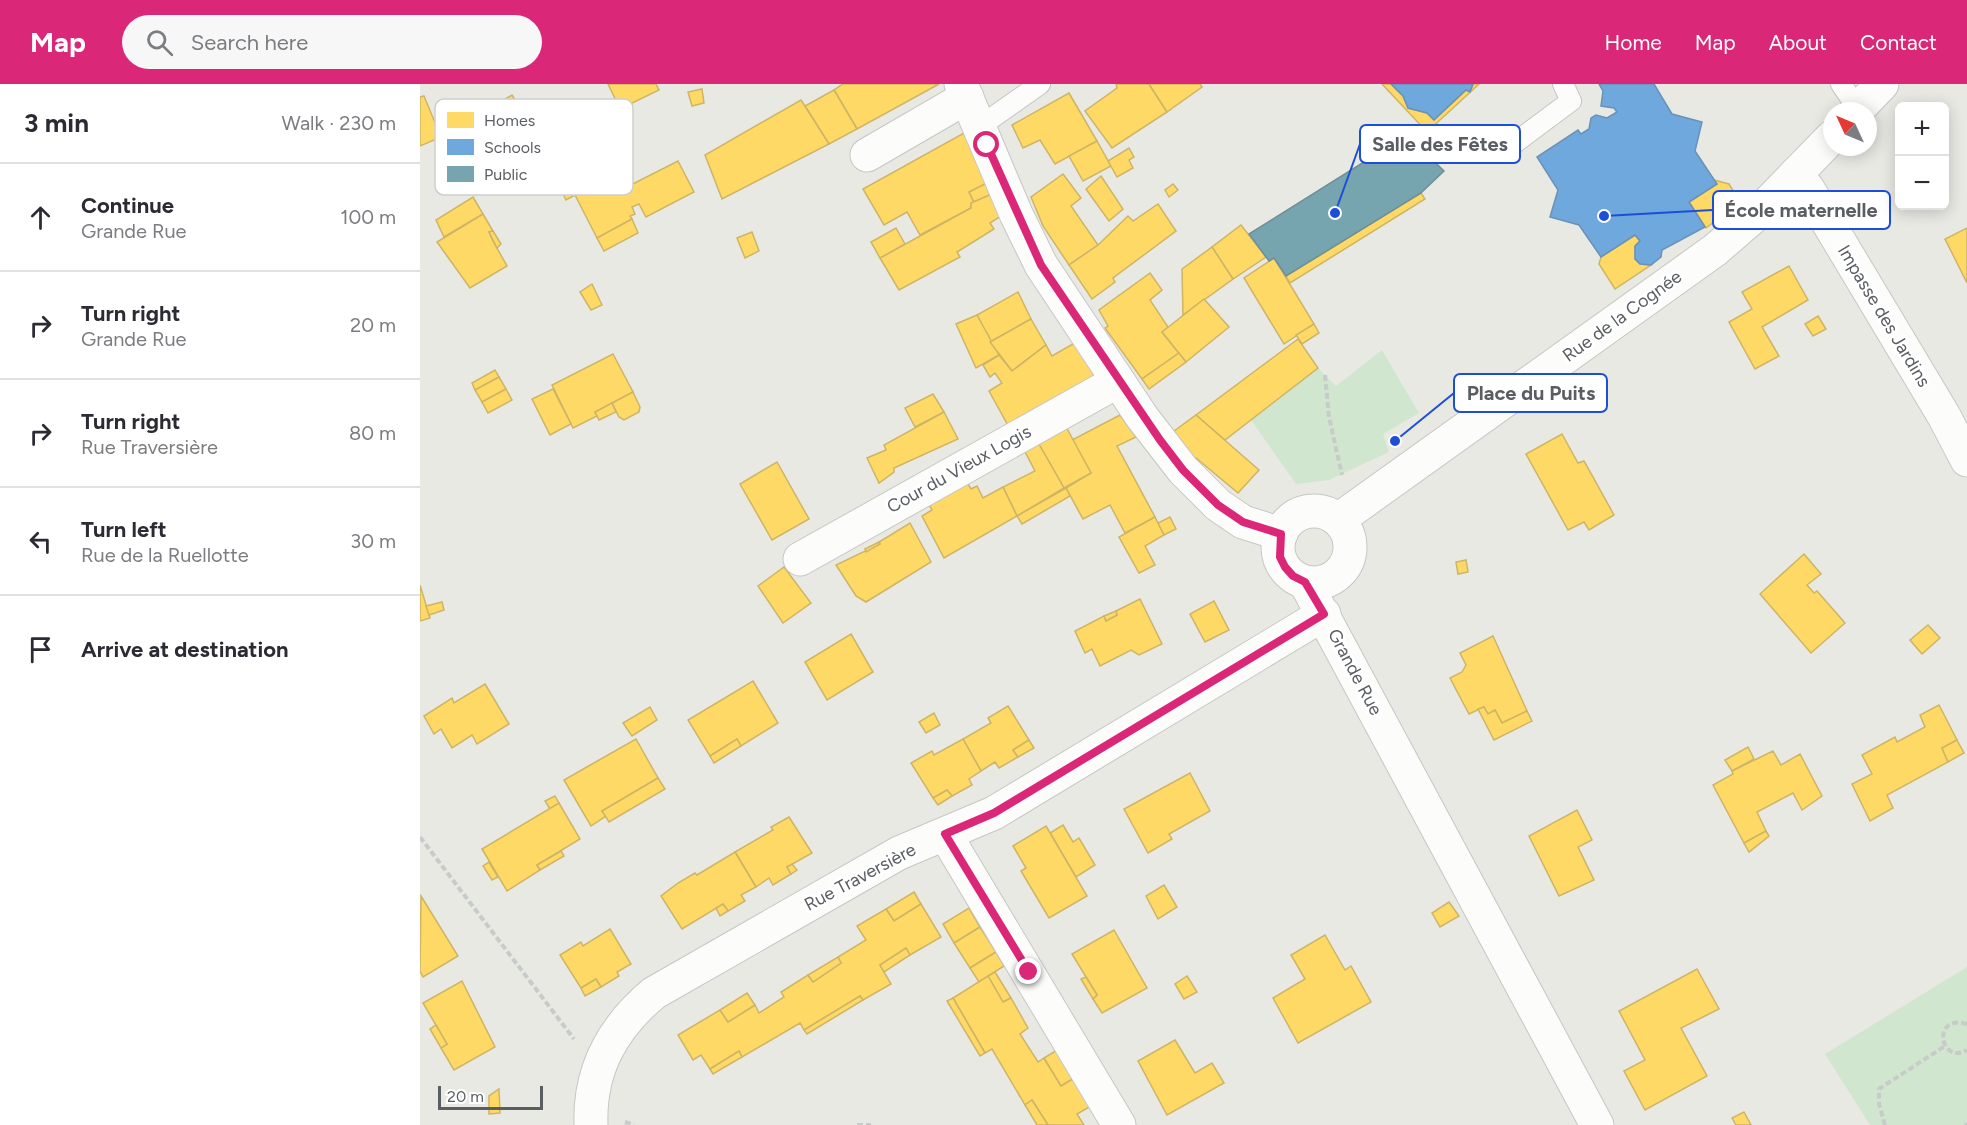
<!DOCTYPE html>
<meta charset="utf-8">
<style>
:root{--surface:#fff;--page:#f7f7f7;--text:#2b2b33;--muted:#7c7c81;--line:#e1e1e2;--accent:#db2777}
body{margin:0;font-family:Figtree,sans-serif;background:var(--page);color:var(--text)}
.controls{position:absolute;right:18px;top:18px;display:grid;overflow:hidden;border-radius:9px;box-shadow:0 3px 15px #0003}
.controls button{width:54px;height:54px;display:grid;place-items:center;padding:0;border:0;border-bottom:2px solid var(--line);background:var(--surface);color:var(--text);font:30px sans-serif}
.compass{position:absolute;left:1403px;top:18px;width:54px;height:54px;border-radius:50%;background:var(--surface);box-shadow:0 3px 15px #0003;rotate:314deg}
.scale{position:absolute;left:18px;bottom:15px;width:105px;box-sizing:border-box;padding-left:6px;border:3px solid #5a5d62;border-top:0;font-size:16px;line-height:21px;white-space:nowrap;color:#5a5d62;-webkit-text-stroke:4px #fff;paint-order:stroke}
.stop{position:absolute;width:18px;height:18px;margin:-14px;border:4px solid #db2777;border-radius:50%;background:#fff}
.stop.end{background:#db2777;border-color:#fff;box-shadow:0 2px 6px #0008}
.list{margin:0;padding:0;list-style:none}
h2{display:flex;justify-content:space-between;align-items:center;height:78px;margin:0;padding:0 24px;font-size:26px}
h2 small{font-size:20px;font-weight:400;color:var(--muted)}
.list li{display:grid;grid-template-columns:39px 1fr auto;gap:18px;align-items:center;box-sizing:border-box;height:108px;padding:0 24px;border-top:2px solid var(--line)}
.list b{display:block;font-size:22px;white-space:nowrap}
.list p{margin:0;font-size:20px;white-space:nowrap;color:var(--muted)}
.list em{font-size:20px;font-style:normal;color:var(--muted)}
.icon{flex:none;width:33px;height:33px;fill:none;stroke:currentColor;stroke-width:2;stroke-linecap:round;stroke-linejoin:round}
.map{position:relative;flex:none;width:1547px;height:1041px;overflow:hidden}
header{display:flex;align-items:center;gap:36px;box-sizing:border-box;height:84px;padding:0 30px;background:var(--accent);color:#fff}
header strong{font-size:28px}
nav{display:flex;gap:33px;margin-inline-start:auto;font-size:21px}
.search{width:420px;height:54px;background:var(--page);display:flex;align-items:center;gap:15px;box-sizing:border-box;padding:0 21px;border-radius:33px;color:var(--muted);font-size:22px}
main{display:flex}
aside{flex:1;background:var(--surface)}
.map>svg:first-child{display:block}
.green{fill:#d1e6cf}
.homes{fill:#ffd966;stroke:#ceb465;stroke-width:1.5}
.schools{fill:#6fa8dc;stroke:#6992b7;stroke-width:1.5}
.public{fill:#76a5af;stroke:#6e8f98;stroke-width:1.5}
.lines{fill:none;stroke-linecap:round;stroke-linejoin:round}
.service-casing{stroke:#c6c6c5;stroke-width:22}
.minor-casing{stroke:#c6c6c5;stroke-width:35}
.path{stroke:#c7cbc9;stroke-width:4;stroke-dasharray:6 3;stroke-linecap:butt}
.service{stroke:#fcfcfb;stroke-width:20}
.minor{stroke:#fcfcfb;stroke-width:33}
.route{stroke:#db2777;stroke-width:8}
.labels{text-anchor:middle;dominant-baseline:central;stroke-width:6;stroke-linejoin:round;paint-order:stroke}
.street-label{font-size:18px;fill:#5a5d62;stroke:#fff}
.key{fill:#fff;stroke:#ceced0;stroke-width:1.5}
.key-label{font-size:16px;fill:#5a5d62}
.leader{fill:none;stroke:#1d4ed8;stroke-width:2}
.callout-dot{fill:#1d4ed8;stroke:#fff;stroke-width:2}
.callout{fill:#fff;stroke:#1d4ed8;stroke-width:2}
.callout-label{font-size:20px;text-anchor:middle;font-weight:bold;fill:#5a5d62}
</style>
<header>
<strong>Map</strong>
<div class="search"><svg class="icon" aria-label="search" viewBox="0 0 24 24"><circle cx="10" cy="10" r="6"/><path d="M15 15l6 6"/></svg>Search here</div>
<nav><a>Home</a><a>Map</a><a>About</a><a>Contact</a></nav>
</header>
<main>
<aside>
<h2>3 min<small>Walk · 230 m</small></h2>
<ul class="list">
<li><svg class="icon" aria-label="ahead" viewBox="0 0 24 24"><path d="M12 20V5M6 11l6-6 6 6"/></svg><div><b>Continue</b><p>Grande Rue</p></div><em>100 m</em></li>
<li><svg class="icon" aria-label="right" viewBox="0 0 24 24"><path d="M7 20v-9h11M14 6l5 5-5 5"/></svg><div><b>Turn right</b><p>Grande Rue</p></div><em>20 m</em></li>
<li><svg class="icon" aria-label="right" viewBox="0 0 24 24"><path d="M7 20v-9h11M14 6l5 5-5 5"/></svg><div><b>Turn right</b><p>Rue Traversière</p></div><em>80 m</em></li>
<li><svg class="icon" aria-label="left" viewBox="0 0 24 24"><path d="M17 20v-9H6M10 6l-5 5 5 5"/></svg><div><b>Turn left</b><p>Rue de la Ruellotte</p></div><em>30 m</em></li>
<li><svg class="icon" aria-label="arrive" viewBox="0 0 24 24"><path d="M6 21V4h12l-3 4 3 4H6"/></svg><div><b>Arrive at destination</b></div></li>
</ul>
</aside>
<div class="map">
<svg width="1547" height="1041" viewBox="0 0 1547 1041">
<rect width="100%" height="100%" fill="#e9e9e4"/>
<!-- green -->
<g class="green">
<path d="M 962,266 L 999,329 L 963,350 L 969,368 L 909,396 L 876,400 L 831,336 L 898,284 L 916,302 Z"/>
<path d="M 1547,883 L 1547,1041 L 1450,1041 L 1405,970 Z"/>
</g>
<!-- homes -->
<g class="homes">
<path d="M 188,0 L 236,0 L 239,6 L 200,25 Z"/>
<path d="M 423,0 L 519,0 L 437,45 L 414,6 Z"/>
<path d="M 696,0 L 729,0 L 747,28 L 692,64 L 665,27 L 697,4 Z"/>
<path d="M 729,0 L 780,0 L 782,3 L 747,28 Z"/>
<path d="M 962,0 L 971,0 L 983,12 L 988,24 L 1007,29 L 1014,36 L 1046,6 L 1050,8 L 1053,0 L 1059,0 L 1007,48 Z"/>
<path d="M 282,5 L 284,19 L 272,22 L 268,8 Z"/>
<path d="M 414,6 L 437,45 L 409,60 L 385,22 Z"/>
<path d="M 649,9 L 677,57 L 635,80 L 620,56 L 603,64 L 592,41 Z"/>
<path d="M 92,11 L 109,39 L 90,49 L 74,22 Z"/>
<path d="M 4,12 L 21,53 L 0,62 L 0,13 Z"/>
<path d="M 381,16 L 409,60 L 302,115 L 285,71 Z"/>
<path d="M 544,49 L 567,99 L 549,108 L 554,118 L 551,119 L 551,124 L 500,151 L 487,128 L 464,141 L 443,105 Z"/>
<path d="M 677,57 L 691,82 L 663,97 L 649,72 Z"/>
<path d="M 709,64 L 714,73 L 709,76 L 713,84 L 697,93 L 688,77 Z"/>
<path d="M 258,77 L 274,108 L 226,133 L 219,120 L 212,123 L 215,130 L 210,132 L 212,135 L 177,154 L 155,111 L 146,116 L 138,100 L 183,78 L 199,107 Z"/>
<path d="M 643,90 L 661,114 L 651,122 L 678,161 L 649,181 L 623,142 L 611,113 Z"/>
<path d="M 681,92 L 703,125 L 689,137 L 666,105 Z"/>
<path d="M 1294,96 L 1309,100 L 1320,118 L 1286,144 L 1269,118 L 1297,100 Z"/>
<path d="M 567,99 L 573,110 L 554,118 L 549,108 Z"/>
<path d="M 753,100 L 758,106 L 749,113 L 745,106 Z"/>
<path d="M 574,109 L 584,130 L 570,139 L 574,145 L 537,168 L 540,173 L 479,206 L 460,174 L 551,124 L 551,119 Z"/>
<path d="M 1001,109 L 1005,115 L 870,199 L 866,192 Z"/>
<path d="M 53,113 L 63,130 L 24,153 L 16,136 Z"/>
<path d="M 738,120 L 756,147 L 693,194 L 695,198 L 672,215 L 649,181 L 678,161 L 708,132 L 713,137 Z"/>
<path d="M 63,130 L 73,147 L 69,148 L 73,157 L 87,182 L 50,204 L 17,158 Z"/>
<path d="M 212,135 L 218,149 L 184,167 L 177,154 Z"/>
<path d="M 821,141 L 846,173 L 813,195 L 792,163 Z"/>
<path d="M 476,144 L 485,160 L 460,174 L 451,158 Z"/>
<path d="M 1547,144 L 1547,199 L 1525,155 Z"/>
<path d="M 73,147 L 81,160 L 77,164 L 69,148 Z"/>
<path d="M 332,148 L 339,167 L 325,174 L 317,154 Z"/>
<path d="M 1215,151 L 1220,157 L 1215,162 L 1215,175 L 1220,180 L 1231,181 L 1195,205 L 1179,180 L 1181,173 Z"/>
<path d="M 792,163 L 813,195 L 763,231 L 762,185 Z"/>
<path d="M 854,174 L 894,240 L 864,260 L 824,194 Z"/>
<path d="M 1369,182 L 1388,216 L 1342,243 L 1359,272 L 1335,285 L 1309,238 L 1332,225 L 1322,208 Z"/>
<path d="M 730,189 L 742,206 L 730,216 L 748,243 L 742,248 L 759,269 L 722,295 L 685,244 L 688,242 L 679,226 Z"/>
<path d="M 172,200 L 182,221 L 171,226 L 160,208 Z"/>
<path d="M 598,208 L 611,235 L 570,258 L 557,231 Z"/>
<path d="M 784,215 L 809,243 L 766,278 L 742,248 Z"/>
<path d="M 557,231 L 579,271 L 556,284 L 536,240 Z"/>
<path d="M 1398,232 L 1406,245 L 1393,252 L 1385,240 Z"/>
<path d="M 611,235 L 626,261 L 592,287 L 570,258 Z"/>
<path d="M 894,240 L 899,249 L 882,260 L 876,251 Z"/>
<path d="M 878,255 L 898,284 L 805,356 L 776,331 Z"/>
<path d="M 658,257 L 678,297 L 590,345 L 569,307 L 582,299 L 575,289 L 570,293 L 563,281 L 579,271 L 592,287 L 626,261 L 632,272 Z"/>
<path d="M 759,269 L 766,278 L 729,305 L 722,295 Z"/>
<path d="M 193,270 L 213,308 L 175,328 L 177,332 L 153,344 L 132,301 Z"/>
<path d="M 75,286 L 79,293 L 55,306 L 52,299 Z"/>
<path d="M 79,293 L 86,305 L 62,318 L 55,306 Z"/>
<path d="M 86,305 L 92,316 L 68,329 L 62,318 Z"/>
<path d="M 133,305 L 151,340 L 130,351 L 112,315 Z"/>
<path d="M 213,308 L 220,323 L 219,328 L 204,336 L 199,333 L 192,319 Z"/>
<path d="M 513,310 L 524,328 L 495,343 L 485,324 Z"/>
<path d="M 192,319 L 196,328 L 179,336 L 175,328 Z"/>
<path d="M 524,328 L 538,355 L 474,384 L 474,388 L 459,399 L 447,374 L 466,366 L 464,361 Z"/>
<path d="M 700,331 L 716,353 L 697,362 L 735,433 L 705,449 L 690,421 L 663,435 L 646,404 L 671,389 L 652,356 Z"/>
<path d="M 776,331 L 839,386 L 818,409 L 776,374 L 774,376 L 750,350 Z"/>
<path d="M 644,339 L 671,389 L 644,404 L 616,355 Z"/>
<path d="M 1142,350 L 1158,379 L 1164,377 L 1194,431 L 1169,446 L 1164,438 L 1148,446 L 1106,370 Z"/>
<path d="M 616,355 L 644,404 L 597,432 L 583,403 L 615,387 L 602,362 Z"/>
<path d="M 357,378 L 389,435 L 352,456 L 320,400 Z"/>
<path d="M 544,394 L 551,405 L 557,402 L 563,414 L 583,403 L 597,432 L 524,474 L 502,432 L 512,426 L 506,415 Z"/>
<path d="M 646,404 L 650,412 L 602,440 L 597,432 Z"/>
<path d="M 735,433 L 744,451 L 725,462 L 735,481 L 719,489 L 699,453 Z"/>
<path d="M 750,433 L 756,445 L 744,451 L 738,439 Z"/>
<path d="M 490,439 L 511,478 L 446,518 L 436,512 L 416,481 L 460,460 L 459,458 Z"/>
<path d="M 459,458 L 460,460 L 446,468 L 445,465 Z"/>
<path d="M 1384,470 L 1401,490 L 1387,501 L 1394,509 L 1397,507 L 1425,539 L 1391,569 L 1340,510 Z"/>
<path d="M 1046,476 L 1048,488 L 1038,490 L 1036,478 Z"/>
<path d="M 364,483 L 391,519 L 363,539 L 338,502 Z"/>
<path d="M 0,501 L 10,534 L 0,537 Z"/>
<path d="M 720,515 L 742,560 L 719,571 L 711,566 L 680,582 L 672,565 L 665,569 L 655,547 L 684,532 L 686,537 L 697,531 L 696,527 Z"/>
<path d="M 794,517 L 809,546 L 785,558 L 770,530 Z"/>
<path d="M 22,518 L 24,526 L 9,531 L 6,522 Z"/>
<path d="M 696,527 L 697,531 L 686,537 L 684,532 Z"/>
<path d="M 1508,541 L 1520,554 L 1502,570 L 1490,556 Z"/>
<path d="M 431,550 L 453,588 L 407,616 L 385,578 Z"/>
<path d="M 1073,552 L 1107,627 L 1082,639 L 1075,626 L 1068,630 L 1064,623 L 1049,630 L 1030,594 L 1042,588 L 1046,581 L 1040,569 Z"/>
<path d="M 333,597 L 358,639 L 321,662 L 317,655 L 290,672 L 268,636 Z"/>
<path d="M 65,600 L 89,640 L 57,660 L 52,651 L 32,664 L 21,645 L 14,650 L 4,632 L 32,614 L 34,619 Z"/>
<path d="M 1519,621 L 1537,656 L 1522,664 L 1528,678 L 1467,711 L 1473,724 L 1450,737 L 1432,700 L 1452,690 L 1442,671 L 1475,653 L 1477,658 L 1505,643 L 1500,631 Z"/>
<path d="M 588,622 L 609,656 L 593,666 L 598,673 L 579,684 L 575,678 L 561,687 L 543,655 L 571,639 L 568,634 Z"/>
<path d="M 230,623 L 237,636 L 212,652 L 203,639 Z"/>
<path d="M 1064,623 L 1068,630 L 1075,626 L 1082,639 L 1107,627 L 1112,637 L 1074,656 L 1058,625 Z"/>
<path d="M 514,629 L 520,641 L 506,649 L 499,638 Z"/>
<path d="M 216,655 L 238,694 L 182,727 L 186,732 L 171,742 L 144,696 Z"/>
<path d="M 317,655 L 321,662 L 294,679 L 290,672 Z"/>
<path d="M 543,655 L 561,687 L 549,695 L 552,701 L 532,712 L 527,706 L 513,714 L 491,679 L 512,667 L 514,671 Z"/>
<path d="M 609,656 L 614,664 L 598,673 L 593,666 Z"/>
<path d="M 1537,656 L 1544,669 L 1528,678 L 1522,664 Z"/>
<path d="M 1328,663 L 1334,675 L 1312,687 L 1305,676 Z"/>
<path d="M 1353,667 L 1361,681 L 1380,670 L 1402,712 L 1382,726 L 1373,709 L 1337,728 L 1346,747 L 1324,759 L 1293,701 L 1313,690 L 1312,687 Z"/>
<path d="M 770,689 L 790,727 L 749,750 L 752,755 L 728,769 L 704,725 Z"/>
<path d="M 238,694 L 245,705 L 189,738 L 182,727 Z"/>
<path d="M 527,706 L 532,712 L 518,721 L 513,714 Z"/>
<path d="M 135,712 L 139,719 L 130,725 L 125,717 Z"/>
<path d="M 139,719 L 160,755 L 117,781 L 120,786 L 87,807 L 62,765 Z"/>
<path d="M 1157,726 L 1172,756 L 1158,763 L 1174,796 L 1139,812 L 1109,752 Z"/>
<path d="M 369,733 L 392,769 L 367,783 L 371,790 L 353,801 L 349,794 L 336,803 L 315,768 L 353,746 L 351,743 Z"/>
<path d="M 643,741 L 653,758 L 659,754 L 675,781 L 656,793 L 630,749 Z"/>
<path d="M 626,742 L 667,812 L 629,834 L 601,787 L 606,784 L 593,762 Z"/>
<path d="M 1346,747 L 1349,752 L 1329,768 L 1324,759 Z"/>
<path d="M 141,767 L 144,772 L 120,786 L 117,781 Z"/>
<path d="M 315,768 L 336,803 L 321,811 L 325,817 L 308,827 L 303,820 L 262,845 L 241,812 L 258,799 L 275,789 L 277,791 Z"/>
<path d="M 69,778 L 78,793 L 72,796 L 63,782 Z"/>
<path d="M 372,780 L 377,786 L 371,790 L 367,783 Z"/>
<path d="M 744,801 L 757,823 L 738,835 L 726,812 Z"/>
<path d="M 494,808 L 501,820 L 474,837 L 466,825 Z"/>
<path d="M 1,812 L 38,872 L 3,893 L 0,887 Z"/>
<path d="M 1029,818 L 1039,832 L 1020,843 L 1012,829 Z"/>
<path d="M 303,820 L 308,827 L 300,832 L 296,824 Z"/>
<path d="M 501,820 L 521,853 L 490,871 L 486,864 L 460,881 L 471,900 L 443,916 L 440,912 L 384,946 L 380,939 L 322,973 L 319,967 L 290,985 L 281,971 L 273,976 L 258,951 L 300,926 L 308,938 L 335,921 L 339,929 L 364,913 L 361,908 L 388,891 L 393,898 L 421,879 L 418,873 L 446,856 L 437,842 L 466,825 L 474,837 Z"/>
<path d="M 549,824 L 560,843 L 534,859 L 523,840 Z"/>
<path d="M 560,843 L 576,868 L 550,884 L 534,859 Z"/>
<path d="M 190,845 L 211,880 L 197,888 L 199,892 L 181,903 L 176,895 L 161,904 L 140,871 L 161,858 L 163,862 Z"/>
<path d="M 694,846 L 727,904 L 682,929 L 673,915 L 677,911 L 652,870 Z"/>
<path d="M 905,851 L 925,886 L 931,882 L 951,918 L 878,959 L 853,914 L 885,895 L 871,871 Z"/>
<path d="M 486,864 L 490,871 L 464,888 L 460,881 Z"/>
<path d="M 576,868 L 584,882 L 559,898 L 550,884 Z"/>
<path d="M 418,873 L 421,879 L 393,898 L 388,891 Z"/>
<path d="M 1277,885 L 1299,925 L 1261,944 L 1287,992 L 1225,1026 L 1204,987 L 1225,976 L 1199,927 Z"/>
<path d="M 575,888 L 591,914 L 583,918 L 568,892 Z"/>
<path d="M 568,892 L 583,918 L 591,914 L 608,944 L 600,950 L 618,978 L 624,974 L 641,1002 L 654,994 L 671,1022 L 657,1030 L 664,1041 L 628,1041 L 612,1016 L 605,1021 L 572,965 L 565,969 L 533,914 Z"/>
<path d="M 767,892 L 777,908 L 764,915 L 755,900 Z"/>
<path d="M 666,893 L 677,911 L 673,915 L 661,895 Z"/>
<path d="M 176,895 L 181,903 L 165,912 L 161,904 Z"/>
<path d="M 42,897 L 75,963 L 34,986 L 21,964 L 27,960 L 3,919 Z"/>
<path d="M 327,909 L 335,921 L 308,938 L 300,926 Z"/>
<path d="M 440,912 L 443,916 L 387,950 L 384,946 Z"/>
<path d="M 533,914 L 565,969 L 560,972 L 527,917 Z"/>
<path d="M 16,941 L 27,960 L 21,964 L 10,945 Z"/>
<path d="M 755,956 L 775,989 L 792,979 L 804,999 L 747,1031 L 718,977 Z"/>
<path d="M 637,966 L 654,994 L 641,1002 L 624,974 Z"/>
<path d="M 319,967 L 322,973 L 293,990 L 290,985 Z"/>
<path d="M 79,1005 L 80,1029 L 69,1030 L 69,1012 Z"/>
<path d="M 612,1016 L 628,1041 L 617,1041 L 605,1021 Z"/>
<path d="M 1324,1028 L 1331,1041 L 1316,1041 L 1312,1034 Z"/>
</g>
<!-- schools -->
<g class="schools">
<path d="M 971,0 L 1053,0 L 1050,8 L 1046,6 L 1014,36 L 1007,29 L 988,24 L 983,12 Z"/>
<path d="M 1179,0 L 1234,0 L 1252,30 L 1282,38 L 1275,67 L 1297,100 L 1269,118 L 1285,143 L 1242,166 L 1241,173 L 1231,181 L 1220,180 L 1215,175 L 1215,162 L 1220,157 L 1215,151 L 1181,173 L 1159,141 L 1130,133 L 1138,106 L 1117,73 L 1158,46 L 1161,50 L 1169,45 L 1171,34 L 1176,31 L 1187,34 L 1197,28 L 1194,24 L 1181,22 L 1183,7 Z"/>
</g>
<!-- public -->
<path class="public" d="M 987,51 L 1024,87 L 1001,109 L 866,192 L 854,174 L 849,177 L 829,150 Z"/>
<g class="lines">
<!-- service casing -->
<g class="service-casing">
<g id="service">
<path d="M 1421,0 L 1438,25"/>
<path d="M 559,43 L 620,0"/>
<path d="M 1023,51 L 1084,67 L 1151,17 L 1143,0"/>
</g>
</g>
<!-- minor casing -->
<g class="minor-casing">
<g id="minor">
<path d="M 541,0 L 596,130 L 621,181 L 722,333 L 763,386 L 798,421 L 823,438 L 861,450"/>
<path d="M 1436,27 L 1462,0"/>
<path d="M 447,71 L 547,13"/>
<path d="M 1376,90 L 1388,105 L 1524,332 L 1547,376"/>
<circle cx="894" cy="463" r="36"/>
<path d="M 918,436 L 1295,166 L 1340,127 L 1412,53"/>
<path d="M 380,475 L 698,297"/>
<path d="M 885,498 L 1177,1041"/>
<path d="M 525,750 L 699,1041"/>
<path d="M 171,1041 C 169,986 192,944 234,909 L 479,769 L 574,729 L 904,530"/>
</g>
</g>
<!-- path -->
<g class="path">
<path d="M 905,291 L 909,333 L 922,391"/>
<path d="M 0,753 L 154,955"/>
<path d="M 1547,940 C 1511,929 1520,982 1547,966"/>
<path d="M 205,1038 L 214,1041"/>
<path d="M 437,1041 L 451,1041"/>
<path d="M 1465,1041 L 1459,1020 L 1459,1005 L 1525,962"/>
<path d="M 1545,1041 L 1547,1040"/>
</g>
<!-- service -->
<use href="#service" class="service"/>
<!-- minor -->
<use href="#minor" class="minor"/>
</g>
<g class="lines">
<!-- route -->
<path class="route" d="M 567,61 L 621,181 L 740,356 L 763,386 L 798,421 L 823,438 L 861,450 L 860,473 L 865,483 L 873,492 L 885,498 L 904,530 L 574,729 L 525,750 L 609,888"/>
</g>
<g class="labels">
<!-- street labels -->
<g class="street-label">
<text transform="translate(1202 232) rotate(-36)">Rue de la Cognée</text>
<text transform="translate(1464 232) rotate(59)">Impasse des Jardins</text>
<text transform="translate(539 385) rotate(-29)">Cour du Vieux Logis</text>
<text transform="translate(935 588) rotate(62)">Grande Rue</text>
<text transform="translate(440 793) rotate(-28)">Rue Traversière</text>
</g>
</g>
<!-- legend -->
<rect x="15" y="15" width="198" height="96" rx="9" class="key"/>
<rect x="27" y="28" width="27" height="16" fill="#ffd966"/>
<rect x="27" y="55" width="27" height="16" fill="#6fa8dc"/>
<rect x="27" y="82" width="27" height="16" fill="#76a5af"/>
<g class="key-label">
<text x="64" y="42">Homes</text>
<text x="64" y="69">Schools</text>
<text x="64" y="96">Public</text>
</g>
<!-- callouts -->
<path class="leader" d="M915 129L940 60M1184 132L1293 126M975 357L1034 309"/>
<g class="callout-dot">
<circle cx="915" cy="129" r="6"/>
<circle cx="1184" cy="132" r="6"/>
<circle cx="975" cy="357" r="6"/>
</g>
<g class="callout">
<rect x="940" y="41" width="160" height="38" rx="6"/>
<rect x="1293" y="107" width="177" height="38" rx="6"/>
<rect x="1034" y="290" width="153" height="38" rx="6"/>
</g>
<g class="callout-label">
<text x="1020" y="67">Salle des Fêtes</text>
<text x="1381" y="133">École maternelle</text>
<text x="1111" y="316">Place du Puits</text>
</g>
</svg>
<div class="controls">
<button>+</button>
<button>−</button>
</div>
<svg class="compass" viewBox="-18 -18 36 36"><path d="M0-13l5 13h-10z" fill="#e53935"/><path d="M0 13l5-13h-10z" fill="#7c7c81"/></svg>
<div class="scale">20 m</div>
<div class="stop" style="left:567px;top:61px"></div>
<div class="stop end" style="left:609px;top:888px"></div>
</div>
</main>
